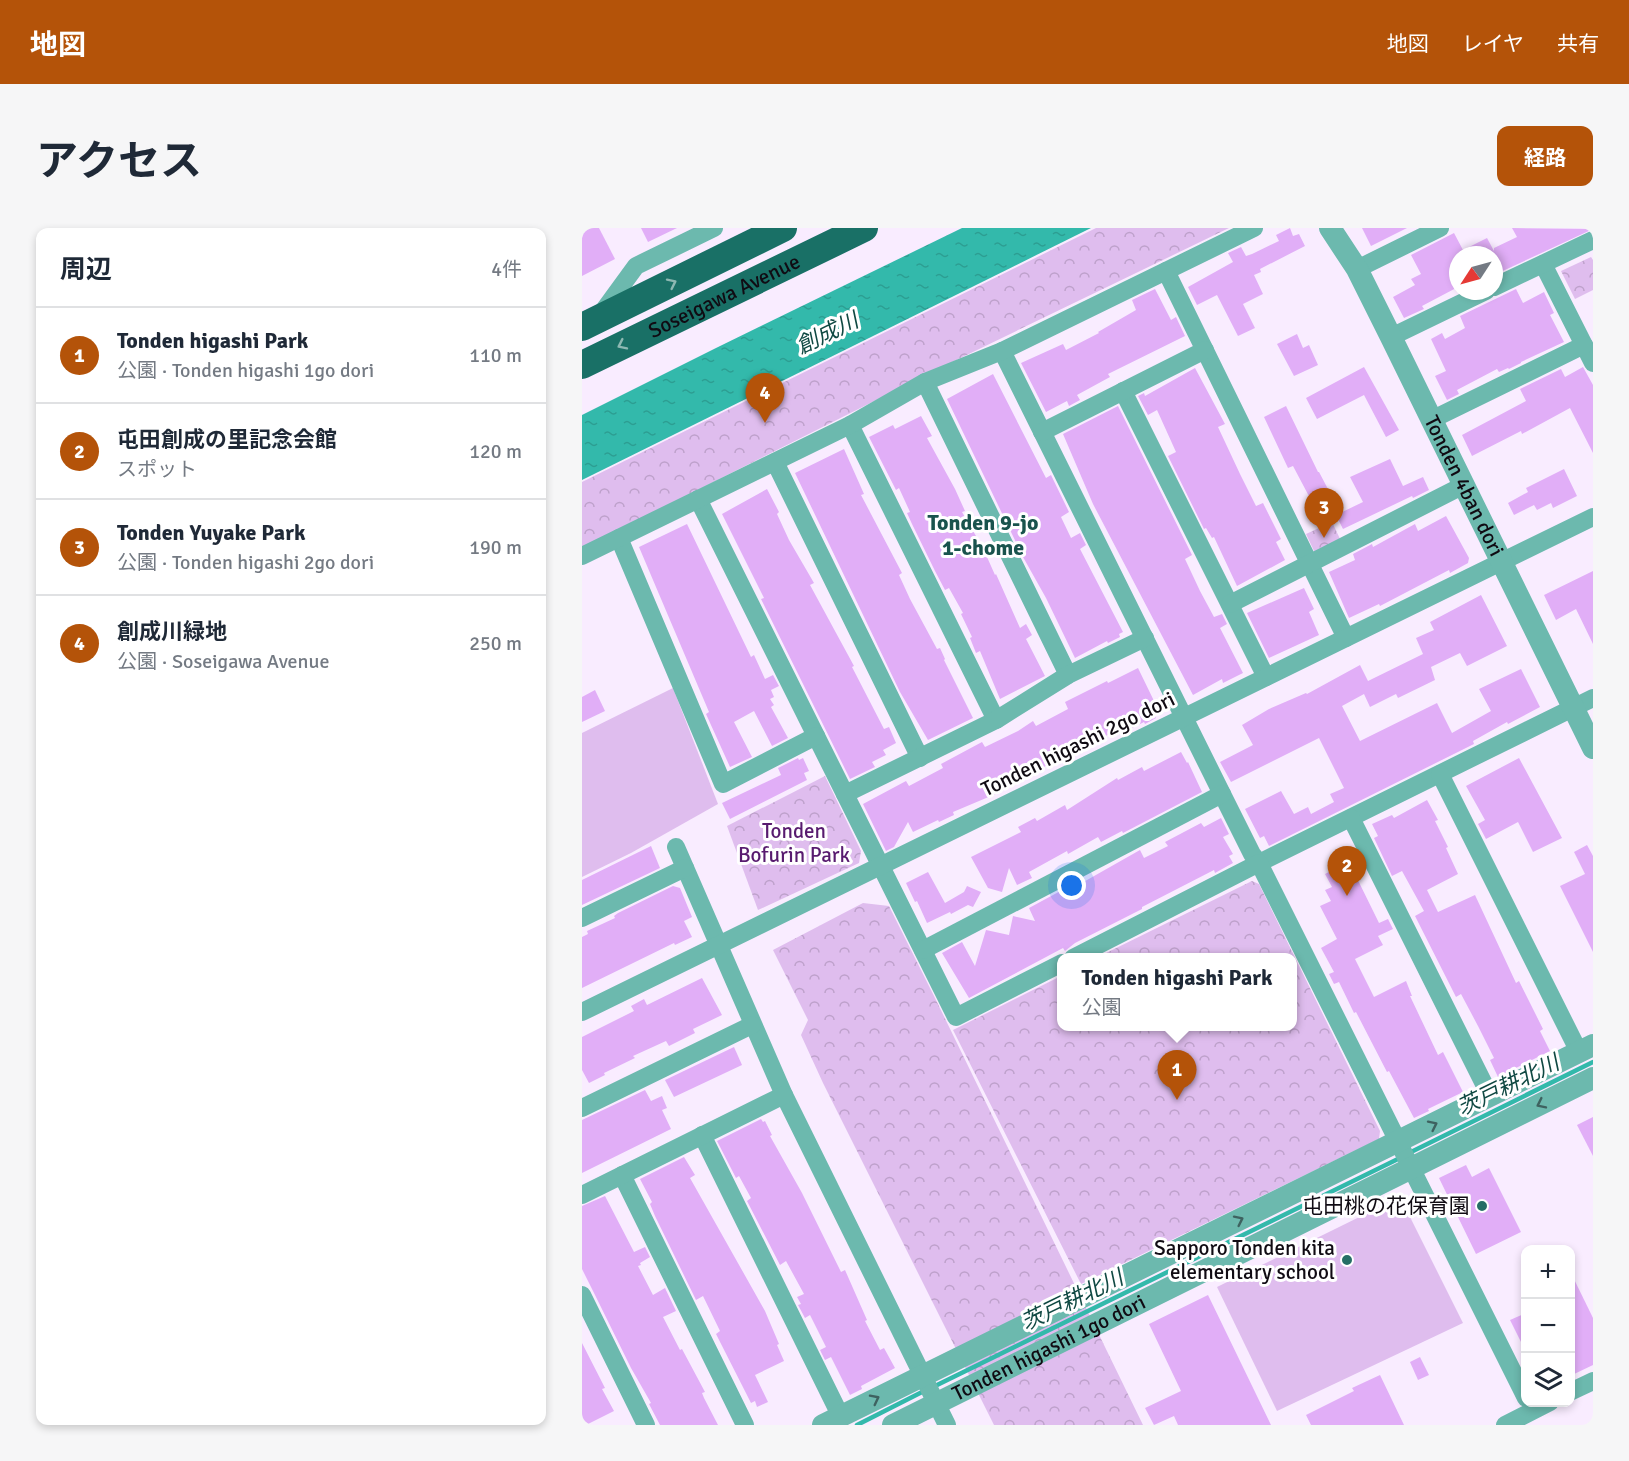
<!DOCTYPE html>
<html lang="ja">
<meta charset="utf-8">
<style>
:root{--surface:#fff;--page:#f6f6f7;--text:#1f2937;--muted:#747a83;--line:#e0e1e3;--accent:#b45309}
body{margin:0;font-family:Signika,"Noto Sans JP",sans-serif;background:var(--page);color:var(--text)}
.controls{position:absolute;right:18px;bottom:18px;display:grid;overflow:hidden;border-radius:12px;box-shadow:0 3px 9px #0003}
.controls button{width:54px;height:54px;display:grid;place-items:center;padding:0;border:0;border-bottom:2px solid var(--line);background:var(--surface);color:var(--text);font:30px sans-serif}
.compass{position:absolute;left:867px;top:18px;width:54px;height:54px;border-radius:50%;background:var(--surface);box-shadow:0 3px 9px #0003;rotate:234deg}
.you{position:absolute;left:490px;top:658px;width:21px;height:21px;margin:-15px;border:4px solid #fff;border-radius:50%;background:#1a73e8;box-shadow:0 0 0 9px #1a73e833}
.badge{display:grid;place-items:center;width:39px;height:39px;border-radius:50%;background:var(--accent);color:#fff;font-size:20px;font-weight:700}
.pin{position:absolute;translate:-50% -50px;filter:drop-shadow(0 2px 3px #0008)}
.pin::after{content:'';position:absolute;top:32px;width:21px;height:18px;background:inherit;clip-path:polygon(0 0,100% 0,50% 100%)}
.popup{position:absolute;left:475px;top:725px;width:240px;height:78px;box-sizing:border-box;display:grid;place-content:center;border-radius:12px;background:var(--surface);filter:drop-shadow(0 2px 4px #0005);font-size:20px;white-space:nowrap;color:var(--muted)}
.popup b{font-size:22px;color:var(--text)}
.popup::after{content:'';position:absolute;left:50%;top:100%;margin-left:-12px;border:12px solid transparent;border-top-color:var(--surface)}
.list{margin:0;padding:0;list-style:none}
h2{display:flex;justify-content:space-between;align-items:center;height:78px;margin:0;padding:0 24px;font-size:26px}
h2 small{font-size:20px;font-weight:400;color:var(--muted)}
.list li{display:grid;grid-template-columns:39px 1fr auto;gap:18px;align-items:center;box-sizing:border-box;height:96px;padding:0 24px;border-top:2px solid var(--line)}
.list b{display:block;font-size:22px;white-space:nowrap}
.list p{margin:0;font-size:20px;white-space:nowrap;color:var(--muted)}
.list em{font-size:20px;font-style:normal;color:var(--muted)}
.icon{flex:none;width:33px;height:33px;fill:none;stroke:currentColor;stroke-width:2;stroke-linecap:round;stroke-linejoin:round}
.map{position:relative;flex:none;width:1011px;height:1197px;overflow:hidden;border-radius:12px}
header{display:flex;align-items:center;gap:36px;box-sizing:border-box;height:84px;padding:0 30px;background:var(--accent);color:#fff}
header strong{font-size:28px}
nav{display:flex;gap:33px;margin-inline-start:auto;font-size:21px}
.intro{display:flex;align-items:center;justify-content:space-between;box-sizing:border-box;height:144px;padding:0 36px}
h1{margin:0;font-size:42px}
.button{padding:15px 27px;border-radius:12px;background:var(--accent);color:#fff;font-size:21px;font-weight:700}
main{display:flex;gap:36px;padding:0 36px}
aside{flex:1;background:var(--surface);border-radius:12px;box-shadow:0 3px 9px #0003}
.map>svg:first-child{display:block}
.grass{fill:#dfbdee}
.forest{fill:url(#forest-crowns)}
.water{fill:url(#water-ripples)}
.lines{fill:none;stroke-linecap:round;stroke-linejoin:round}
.stream{stroke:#33b9ab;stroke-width:4.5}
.building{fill:#e1aef7}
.minor{stroke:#6cb9ae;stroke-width:18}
.tertiary{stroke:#6cb9ae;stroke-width:22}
.trunk{stroke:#197066;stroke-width:28}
.oneway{stroke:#8cb8b2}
.oneway2{stroke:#3e6260}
.poi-dot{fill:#256e66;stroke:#fff;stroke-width:2}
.labels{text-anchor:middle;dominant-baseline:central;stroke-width:6;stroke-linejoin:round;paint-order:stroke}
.street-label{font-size:21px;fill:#100b13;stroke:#fff}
.park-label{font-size:21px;fill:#581b6f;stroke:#fff}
.poi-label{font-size:21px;fill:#100b13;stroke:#fff;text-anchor:end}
.water-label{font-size:22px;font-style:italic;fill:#104943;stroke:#fff}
.neighbourhood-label{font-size:22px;font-weight:bold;fill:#19534d;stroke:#fff}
</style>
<header>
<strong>地図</strong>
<nav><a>地図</a><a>レイヤ</a><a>共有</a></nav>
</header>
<div class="intro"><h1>アクセス</h1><a class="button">経路</a></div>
<main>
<aside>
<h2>周辺<small>4件</small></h2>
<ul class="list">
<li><span class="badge">1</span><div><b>Tonden higashi Park</b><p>公園 · Tonden higashi 1go dori</p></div><em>110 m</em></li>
<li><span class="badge">2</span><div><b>屯田創成の里記念会館</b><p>スポット</p></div><em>120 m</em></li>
<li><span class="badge">3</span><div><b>Tonden Yuyake Park</b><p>公園 · Tonden higashi 2go dori</p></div><em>190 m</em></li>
<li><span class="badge">4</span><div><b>創成川緑地</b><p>公園 · Soseigawa Avenue</p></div><em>250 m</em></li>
</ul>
</aside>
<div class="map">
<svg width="1011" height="1197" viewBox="0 0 1011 1197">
<defs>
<pattern id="forest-crowns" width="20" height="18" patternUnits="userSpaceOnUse" patternTransform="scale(1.5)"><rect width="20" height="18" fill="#dfbdee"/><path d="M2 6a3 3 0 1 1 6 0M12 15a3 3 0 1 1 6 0" fill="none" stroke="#bea1cb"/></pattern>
<pattern id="water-ripples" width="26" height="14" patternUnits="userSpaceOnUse" patternTransform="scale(1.5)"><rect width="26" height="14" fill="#33b9ab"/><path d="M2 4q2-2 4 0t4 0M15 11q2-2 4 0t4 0" fill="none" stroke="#2c9e92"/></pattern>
</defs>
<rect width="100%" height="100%" fill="#f9ecff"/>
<!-- grass -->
<g class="grass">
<path d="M 91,460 L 136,576 L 49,625 L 0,649 L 0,505 Z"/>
<path d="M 818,969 L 881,1095 L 695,1183 L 635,1059 Z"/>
</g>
<!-- forest -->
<g class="forest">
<path d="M 514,0 L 647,0 L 364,137 L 0,320 L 0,254 Z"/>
<path d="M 1009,29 L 1011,32 L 1011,62 L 993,71 L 979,43 Z"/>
<path d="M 750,294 L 759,313 L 733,325 L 724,306 Z"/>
<path d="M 243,548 L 279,623 L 277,635 L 176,682 L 145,598 Z"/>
<path d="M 670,653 L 677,656 L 798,903 L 797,911 L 499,1056 L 371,802 L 479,748 L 480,798 L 710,798 L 710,730 L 516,729 Z"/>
<path d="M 281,675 L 307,678 L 353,770 L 561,1197 L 412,1197 L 241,855 L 219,807 L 226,792 L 191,722 Z"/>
</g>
<!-- water -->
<path class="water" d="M 380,0 L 509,0 L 0,252 L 0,187 L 134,120 Z"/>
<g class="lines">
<!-- stream -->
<g class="stream">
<path d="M 825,926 L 1011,834"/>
<path d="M 351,1159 L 818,930"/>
<path d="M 275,1197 L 344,1162"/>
</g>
</g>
<!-- building -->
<g class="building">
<path d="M 0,0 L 17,0 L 33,31 L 0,48 Z"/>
<path d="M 59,0 L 95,0 L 66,14 Z"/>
<path d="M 708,0 L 711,8 L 717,6 L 723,18 L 678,41 L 679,44 L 672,47 L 681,66 L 661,76 L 673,100 L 656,108 L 635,67 L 615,77 L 606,59 L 651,34 L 646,25 L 659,19 L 664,28 L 670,26 L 697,13 L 694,7 Z"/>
<path d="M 780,0 L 825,0 L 789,18 Z"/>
<path d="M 930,0 L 1011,1 L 912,47 L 912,27 L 876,27 L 876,59 L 840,78 L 842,81 L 822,90 L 811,69 L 833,57 L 829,51 L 839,46 L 829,27 L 872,5 L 881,22 L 905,10 L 912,23 L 912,20 L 935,9 Z"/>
<path d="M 573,61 L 589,92 L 594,89 L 603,108 L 526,146 L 528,149 L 495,167 L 498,172 L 487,178 L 485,173 L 464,184 L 439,135 L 481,116 L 484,122 L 517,105 L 516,104 L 554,82 L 550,72 Z"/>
<path d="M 934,61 L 941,75 L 962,64 L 972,85 L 968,87 L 982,114 L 939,134 L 939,135 L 927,141 L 926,140 L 917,144 L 915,141 L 875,162 L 877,166 L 865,172 L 853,148 L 864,143 L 849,111 L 860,105 L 863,111 L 883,100 L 878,88 Z"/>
<path d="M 715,106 L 721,120 L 727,117 L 736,137 L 712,148 L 695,116 Z"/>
<path d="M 782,139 L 817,202 L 804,209 L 782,167 L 735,191 L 724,170 Z"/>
<path d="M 1001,139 L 1011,157 L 1011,225 L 988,180 L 940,206 L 939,203 L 890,228 L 880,207 L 944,173 L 938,161 L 979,141 L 983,149 Z"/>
<path d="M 613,140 L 643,196 L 636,199 L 658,246 L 674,278 L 681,275 L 699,311 L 694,314 L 703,332 L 655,358 L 632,309 L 630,310 L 624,300 L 622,301 L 586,228 L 594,224 L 575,182 L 566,187 L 556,168 L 562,165 L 563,168 Z"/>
<path d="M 411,146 L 464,250 L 469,247 L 487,284 L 479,289 L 489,310 L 498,305 L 504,317 L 498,321 L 541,404 L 537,406 L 538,409 L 526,415 L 525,413 L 493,430 L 464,370 L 441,329 L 365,171 Z"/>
<path d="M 536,178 L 610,327 L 603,331 L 618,363 L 632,389 L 640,386 L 645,396 L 638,400 L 661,445 L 641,455 L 640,451 L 611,467 L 511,276 L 481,206 Z"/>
<path d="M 704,178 L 736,244 L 737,244 L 756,280 L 738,289 L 711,238 L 706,240 L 682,189 Z"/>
<path d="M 339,188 L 350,208 L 345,210 L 373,261 L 383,283 L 380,284 L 401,320 L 413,347 L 414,346 L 438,400 L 444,396 L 450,407 L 444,411 L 463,448 L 418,471 L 398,423 L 394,425 L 388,410 L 390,409 L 379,386 L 381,385 L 367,360 L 363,362 L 353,343 L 330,296 L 325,285 L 328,284 L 317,260 L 314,262 L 287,209 L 311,197 L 313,201 Z"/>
<path d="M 262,221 L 282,266 L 279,267 L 320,345 L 317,347 L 328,371 L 355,421 L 358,420 L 363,431 L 362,432 L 391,490 L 346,512 L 318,464 L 213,245 Z"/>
<path d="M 808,231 L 821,258 L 841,249 L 847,262 L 831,270 L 830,268 L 761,301 L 754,287 L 781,274 L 768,249 Z"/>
<path d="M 982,241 L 995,268 L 971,280 L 969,275 L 955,282 L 952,277 L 932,287 L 926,275 L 946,264 L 944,260 Z"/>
<path d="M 185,261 L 197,284 L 195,286 L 207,312 L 232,355 L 228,357 L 272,438 L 270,439 L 302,501 L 307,499 L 314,515 L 301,522 L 304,527 L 290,534 L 293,539 L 268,551 L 179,371 L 182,370 L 140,286 Z"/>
<path d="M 864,288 L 887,330 L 886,335 L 868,345 L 867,342 L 798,378 L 797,376 L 767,390 L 747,344 L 773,332 L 771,326 L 790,316 L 791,319 L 833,296 L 836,303 Z"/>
<path d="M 105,296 L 169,429 L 172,427 L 183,451 L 191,447 L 197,458 L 189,462 L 192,469 L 188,471 L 192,477 L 189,479 L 206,510 L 190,518 L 172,483 L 152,494 L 170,529 L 148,539 L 124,486 L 127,484 L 57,319 Z"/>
<path d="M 1011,343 L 1011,416 L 994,381 L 974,392 L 962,367 Z"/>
<path d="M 722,360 L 732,381 L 727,384 L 737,407 L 687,430 L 665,385 Z"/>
<path d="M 899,367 L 925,418 L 885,438 L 878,425 L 849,439 L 853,452 L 816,470 L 814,466 L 788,479 L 782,466 L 760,478 L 778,513 L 855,475 L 870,505 L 909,483 L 897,461 L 939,441 L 958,479 L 926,496 L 925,494 L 891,513 L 892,516 L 687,618 L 682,608 L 678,610 L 663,581 L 699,563 L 712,586 L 726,579 L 729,586 L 752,574 L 748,566 L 762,560 L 737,510 L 649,554 L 638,534 L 671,517 L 660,497 L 687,481 L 724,465 L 725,466 L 778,437 L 786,453 L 841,426 L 834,410 L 852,402 L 848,394 Z"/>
<path d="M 556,440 L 573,475 L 567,478 L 574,490 L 563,496 L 562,494 L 535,508 L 532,503 L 484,532 L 482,528 L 458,541 L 456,537 L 413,560 L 416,565 L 371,584 L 372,587 L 357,594 L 356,592 L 331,604 L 326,594 L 312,619 L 304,623 L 281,576 L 324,553 L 327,558 L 361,540 L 359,536 L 400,514 L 403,519 L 436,503 L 451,493 L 454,498 L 486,481 L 483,474 L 525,453 L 526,455 Z"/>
<path d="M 13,462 L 23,483 L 0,494 L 0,469 Z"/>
<path d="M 599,524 L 605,535 L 606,534 L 620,564 L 541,605 L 540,603 L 519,614 L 516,609 L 486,626 L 485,623 L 447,644 L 450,650 L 435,657 L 427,640 L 420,664 L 406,660 L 389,629 L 439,604 L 436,599 L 453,590 L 455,593 L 483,577 L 485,582 L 535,550 L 536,552 L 560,539 L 562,543 Z"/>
<path d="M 216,530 L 217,532 L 221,530 L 227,543 L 222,545 L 225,552 L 148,591 L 140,575 L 199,547 L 196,540 Z"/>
<path d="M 937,530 L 980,610 L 951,624 L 936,594 L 904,611 L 896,596 L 903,592 L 884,558 Z"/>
<path d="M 845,572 L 856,592 L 853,593 L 866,619 L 864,620 L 876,646 L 845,662 L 856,684 L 893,667 L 934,755 L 937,753 L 961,801 L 958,803 L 968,823 L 916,849 L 908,832 L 912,830 L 896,798 L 879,766 L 874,769 L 833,688 L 842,683 L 820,643 L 810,648 L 792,610 L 796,608 L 790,596 L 810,587 L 812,590 Z"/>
<path d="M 639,590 L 647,606 L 641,609 L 651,626 L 647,628 L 651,635 L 633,645 L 632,642 L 560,679 L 560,681 L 493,715 L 483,723 L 481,720 L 387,770 L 360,725 L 380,714 L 393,738 L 404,702 L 427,707 L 431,688 L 453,693 L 447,680 L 495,654 L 498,656 L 558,622 L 562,630 L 586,618 L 583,614 L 619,595 L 622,599 Z"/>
<path d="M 1005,617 L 1011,628 L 1011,724 L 978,658 L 1003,646 L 992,624 Z"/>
<path d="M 69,618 L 78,640 L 0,677 L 0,652 Z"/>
<path d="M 767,634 L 797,695 L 806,691 L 811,701 L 796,708 L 801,717 L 773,731 L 792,769 L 824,753 L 830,768 L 828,768 L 856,827 L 861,824 L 881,864 L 846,881 L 847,883 L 832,890 L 807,843 L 805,844 L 774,784 L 772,785 L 757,754 L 752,756 L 747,746 L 752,744 L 739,720 L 755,711 L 738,678 L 749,673 L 743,662 L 750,659 L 743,646 Z"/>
<path d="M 346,644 L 363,675 L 382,664 L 385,658 L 399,664 L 391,679 L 386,677 L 369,686 L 368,684 L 345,695 L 335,673 L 333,674 L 324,655 Z"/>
<path d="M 91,658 L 98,660 L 110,689 L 102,693 L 110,709 L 93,717 L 92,715 L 0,760 L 0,709 L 6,706 L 5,703 L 33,690 L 32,688 L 36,685 Z"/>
<path d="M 120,750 L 140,787 L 111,801 L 113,805 L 87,818 L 84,813 L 51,828 L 53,830 L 22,845 L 23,847 L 7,855 L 0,842 L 0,809 L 52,783 L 49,778 L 62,771 L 65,777 Z"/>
<path d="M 152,819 L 160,837 L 92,869 L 83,852 Z"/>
<path d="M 63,862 L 69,873 L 80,868 L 85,880 L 80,882 L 89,901 L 0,945 L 0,892 Z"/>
<path d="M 1011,889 L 1011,928 L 995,897 Z"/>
<path d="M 179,891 L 181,894 L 183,893 L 190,907 L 188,908 L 220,965 L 259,1044 L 263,1042 L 285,1092 L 283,1093 L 298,1122 L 302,1120 L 313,1140 L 279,1158 L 280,1161 L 268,1167 L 249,1129 L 243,1132 L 238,1122 L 244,1119 L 228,1087 L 223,1090 L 216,1077 L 219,1076 L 215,1069 L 222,1066 L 204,1033 L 198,1037 L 165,973 L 169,970 L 157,948 L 154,950 L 135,913 Z"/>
<path d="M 102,929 L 113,947 L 108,950 L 183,1083 L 197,1116 L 195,1117 L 202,1133 L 173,1147 L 186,1174 L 175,1179 L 173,1173 L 169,1175 L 134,1106 L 138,1103 L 121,1068 L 114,1072 L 73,988 L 68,976 L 70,974 L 58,951 Z"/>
<path d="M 884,937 L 890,949 L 907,940 L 939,1004 L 894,1026 L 857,950 Z"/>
<path d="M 23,968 L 52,1024 L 63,1019 L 68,1029 L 58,1035 L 59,1037 L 56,1038 L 71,1067 L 83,1060 L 94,1083 L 81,1089 L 98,1122 L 100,1121 L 123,1164 L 120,1165 L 122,1170 L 136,1197 L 78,1197 L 67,1176 L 69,1175 L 49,1140 L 13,1067 L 0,1041 L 0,978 Z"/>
<path d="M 988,1043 L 1011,1090 L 1011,1137 L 988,1148 Z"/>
<path d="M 626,1067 L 689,1197 L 596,1197 L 592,1188 L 572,1197 L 563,1180 L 599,1163 L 567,1096 Z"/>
<path d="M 944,1085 L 944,1124 L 928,1092 Z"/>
<path d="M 0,1115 L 23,1160 L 20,1161 L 32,1183 L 4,1197 L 0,1197 Z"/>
<path d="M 838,1129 L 847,1147 L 836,1152 L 828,1134 Z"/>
<path d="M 798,1147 L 822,1197 L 729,1197 L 724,1187 L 772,1163 L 770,1160 Z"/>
</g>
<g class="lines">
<!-- minor -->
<g class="minor">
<path d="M 961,36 L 1011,135"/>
<path d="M 775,41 L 858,0"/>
<path d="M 584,43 L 764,410"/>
<path d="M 912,59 L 1011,12"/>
<path d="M 19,86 L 54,38 L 132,0"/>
<path d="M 809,109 L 904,63"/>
<path d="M 420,123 L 640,566 L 670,626 L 677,635 L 1011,470"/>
<path d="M 343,154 L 486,447"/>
<path d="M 541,163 L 684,449"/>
<path d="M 849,192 L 1002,117"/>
<path d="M 268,197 L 414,492"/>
<path d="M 460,204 L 623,122"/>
<path d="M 193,234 L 338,530"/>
<path d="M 116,271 L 374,789 L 480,735"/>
<path d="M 37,310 L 141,556 L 234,508"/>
<path d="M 0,328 L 268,197 L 343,154 L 420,123 L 672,0"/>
<path d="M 648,376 L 882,257"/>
<path d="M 858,546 L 997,824"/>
<path d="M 263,566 L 414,492 L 486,447 L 563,410"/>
<path d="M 769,590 L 908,868"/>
<path d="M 94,619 L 202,867 L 365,1197"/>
<path d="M 0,690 L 103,640"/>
<path d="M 341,722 L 640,566"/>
<path d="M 491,730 L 677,635 L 944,1170"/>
<path d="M 0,784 L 1011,289"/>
<path d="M 0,880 L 170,797"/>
<path d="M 120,907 L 259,1189"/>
<path d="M 40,947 L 163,1197"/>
<path d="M 0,967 L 202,867"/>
<path d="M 0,1067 L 64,1197"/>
<path d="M 988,1164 L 1011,1153"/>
<path d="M 923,1197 L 968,1174"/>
</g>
<!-- tertiary -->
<g class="tertiary">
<path id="s1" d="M 748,0 L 775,41 L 809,109 L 1011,520"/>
<path d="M 241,1197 L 1011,817"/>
<path id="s2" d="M 311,1197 L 1011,850"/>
</g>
<!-- trunk -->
<g class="trunk">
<path d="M 0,99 L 201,0"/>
<path id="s3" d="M 0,137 L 282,0"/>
</g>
</g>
<!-- one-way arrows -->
<defs><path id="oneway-chevron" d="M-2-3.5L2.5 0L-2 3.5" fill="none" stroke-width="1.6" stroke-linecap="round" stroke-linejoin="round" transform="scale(1.5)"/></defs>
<g class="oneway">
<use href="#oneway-chevron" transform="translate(90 55) rotate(-26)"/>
<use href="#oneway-chevron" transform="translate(40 117) rotate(154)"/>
</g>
<g class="oneway2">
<use href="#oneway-chevron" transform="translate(959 876) rotate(154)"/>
<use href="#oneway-chevron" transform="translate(851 897) rotate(-26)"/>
<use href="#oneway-chevron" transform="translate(657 992) rotate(-26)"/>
<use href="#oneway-chevron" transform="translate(293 1171) rotate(-27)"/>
</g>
<!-- markers -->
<g class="poi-dot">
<circle cx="900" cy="978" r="6"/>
<circle cx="765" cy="1032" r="6"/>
</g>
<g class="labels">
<!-- street labels -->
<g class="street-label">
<text stroke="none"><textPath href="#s3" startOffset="158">Soseigawa Avenue</textPath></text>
<text stroke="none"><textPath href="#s1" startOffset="291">Tonden 4ban dori</textPath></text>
<text transform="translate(496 516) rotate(-26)">Tonden higashi 2go dori</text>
<text stroke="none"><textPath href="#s2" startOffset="174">Tonden higashi 1go dori</textPath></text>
</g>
<!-- park labels -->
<g class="park-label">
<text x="212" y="603">Tonden<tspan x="212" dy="24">Bofurin Park</tspan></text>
</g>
<!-- poi labels -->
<g class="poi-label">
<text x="888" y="978">屯田桃の花保育園</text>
<text x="753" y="1020">Sapporo Tonden kita<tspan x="753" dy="24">elementary school</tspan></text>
</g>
<!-- water labels -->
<g class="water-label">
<text transform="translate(245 105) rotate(-26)">創成川</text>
<text transform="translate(926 857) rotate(-26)">茨戸耕北川</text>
<text transform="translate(490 1072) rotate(-26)">茨戸耕北川</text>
</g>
<!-- neighbourhood labels -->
<g class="neighbourhood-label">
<text x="401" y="294">Tonden 9-jo<tspan x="401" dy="25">1-chome</tspan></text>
</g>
</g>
</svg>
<div class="controls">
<button>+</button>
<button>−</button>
<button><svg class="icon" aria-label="layers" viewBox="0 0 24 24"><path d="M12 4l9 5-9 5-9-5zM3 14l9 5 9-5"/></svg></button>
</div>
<svg class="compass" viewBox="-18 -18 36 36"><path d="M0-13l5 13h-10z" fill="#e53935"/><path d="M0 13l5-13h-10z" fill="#747a83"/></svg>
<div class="you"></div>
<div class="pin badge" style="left:595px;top:872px">1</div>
<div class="popup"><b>Tonden higashi Park</b>公園</div>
<div class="pin badge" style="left:765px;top:668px">2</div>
<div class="pin badge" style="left:742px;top:310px">3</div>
<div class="pin badge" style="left:183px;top:195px">4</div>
</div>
</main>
